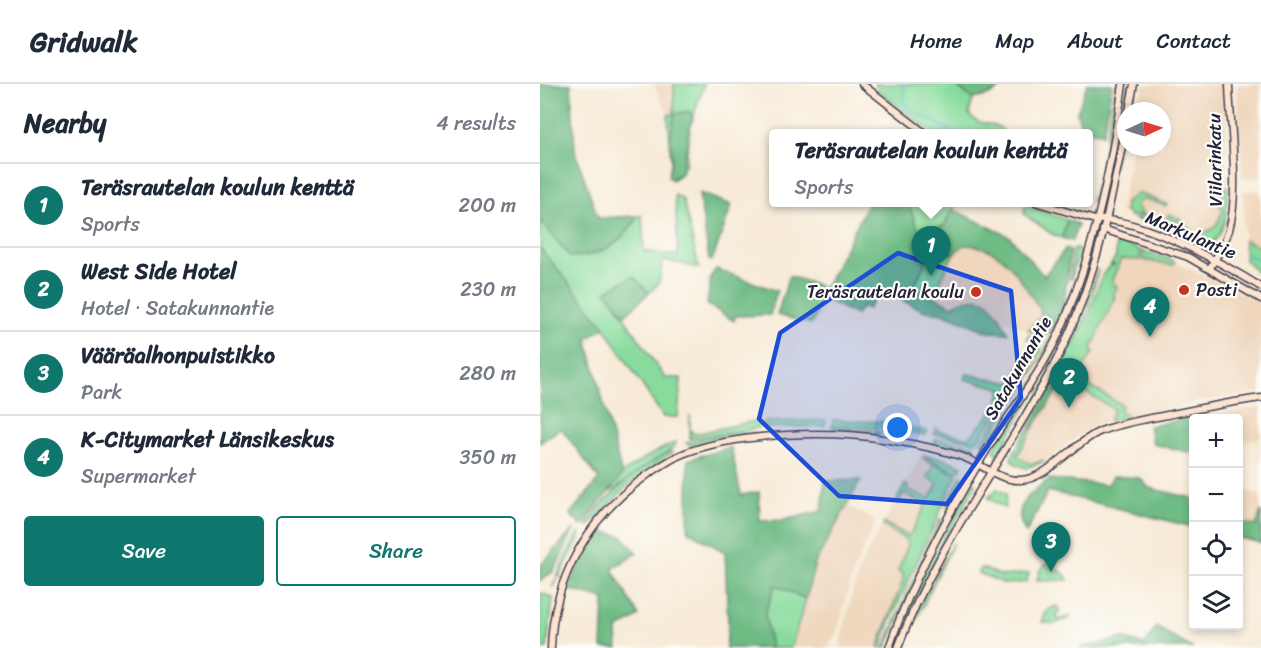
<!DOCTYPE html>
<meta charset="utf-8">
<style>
:root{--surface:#fff;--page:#f6f6f7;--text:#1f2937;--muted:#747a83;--line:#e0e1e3;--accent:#0f766e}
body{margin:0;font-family:Sriracha,sans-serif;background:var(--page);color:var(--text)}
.controls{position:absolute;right:18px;bottom:18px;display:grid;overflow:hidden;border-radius:6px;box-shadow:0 3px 9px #0003}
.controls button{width:54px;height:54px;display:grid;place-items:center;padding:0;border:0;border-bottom:2px solid var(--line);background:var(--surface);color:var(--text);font:30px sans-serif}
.compass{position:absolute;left:577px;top:18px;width:54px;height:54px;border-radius:50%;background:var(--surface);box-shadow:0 3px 9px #0003;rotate:86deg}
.you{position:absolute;left:358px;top:344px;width:21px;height:21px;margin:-15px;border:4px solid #fff;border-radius:50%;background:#1a73e8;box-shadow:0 0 0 9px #1a73e833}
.badge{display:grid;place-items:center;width:39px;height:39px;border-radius:50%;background:var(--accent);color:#fff;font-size:20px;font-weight:700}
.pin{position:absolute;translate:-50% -50px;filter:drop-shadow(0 2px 3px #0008)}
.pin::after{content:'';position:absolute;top:32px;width:21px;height:18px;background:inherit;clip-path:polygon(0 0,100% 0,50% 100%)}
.popup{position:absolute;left:229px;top:45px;width:324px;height:78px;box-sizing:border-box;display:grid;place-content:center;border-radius:6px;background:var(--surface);filter:drop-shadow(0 2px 4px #0005);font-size:20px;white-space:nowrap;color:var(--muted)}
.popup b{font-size:22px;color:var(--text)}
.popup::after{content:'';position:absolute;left:50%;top:100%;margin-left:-12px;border:12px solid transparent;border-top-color:var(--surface)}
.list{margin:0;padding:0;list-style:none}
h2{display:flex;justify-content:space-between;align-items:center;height:78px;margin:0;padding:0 24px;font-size:26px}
h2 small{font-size:20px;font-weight:400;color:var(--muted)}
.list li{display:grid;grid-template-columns:39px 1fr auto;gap:18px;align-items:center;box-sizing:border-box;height:84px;padding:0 24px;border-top:2px solid var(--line)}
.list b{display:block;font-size:22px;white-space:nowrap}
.list p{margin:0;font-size:20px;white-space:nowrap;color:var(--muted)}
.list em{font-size:20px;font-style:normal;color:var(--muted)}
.actions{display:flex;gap:12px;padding:18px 24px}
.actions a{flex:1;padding:14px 0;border:2px solid var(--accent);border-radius:6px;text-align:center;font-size:21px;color:var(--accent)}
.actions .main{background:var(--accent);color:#fff}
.icon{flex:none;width:33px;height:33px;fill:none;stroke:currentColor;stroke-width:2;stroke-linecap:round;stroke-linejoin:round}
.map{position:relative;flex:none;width:721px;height:564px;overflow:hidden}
header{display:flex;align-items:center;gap:36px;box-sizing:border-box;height:84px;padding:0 30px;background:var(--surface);border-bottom:2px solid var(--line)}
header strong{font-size:28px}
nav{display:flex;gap:33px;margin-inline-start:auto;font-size:21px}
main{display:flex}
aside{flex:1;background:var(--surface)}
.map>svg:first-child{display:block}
.built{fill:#efd6bc}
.green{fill:#88db9c;stroke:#557e6c;stroke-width:1.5}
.forest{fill:#6ebb84;stroke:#486e60;stroke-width:1.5}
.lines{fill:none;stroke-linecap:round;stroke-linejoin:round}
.stream{stroke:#52afd0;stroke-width:1.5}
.secondary-casing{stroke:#424053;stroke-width:9}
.secondary{stroke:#fde4d1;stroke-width:6}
.marked{fill:#1d4ed8;fill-opacity:0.2;stroke:#1d4ed8;stroke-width:4.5;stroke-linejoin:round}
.poi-dot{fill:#c8321e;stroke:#fdfcf7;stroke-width:2}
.labels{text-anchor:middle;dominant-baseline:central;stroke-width:4.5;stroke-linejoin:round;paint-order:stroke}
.street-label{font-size:18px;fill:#22223b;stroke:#fdfcf7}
.poi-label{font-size:18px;fill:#22223b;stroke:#fdfcf7;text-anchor:start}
</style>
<header>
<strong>Gridwalk</strong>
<nav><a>Home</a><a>Map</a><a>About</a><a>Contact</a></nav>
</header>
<main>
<aside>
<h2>Nearby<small>4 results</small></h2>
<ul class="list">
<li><span class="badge">1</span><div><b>Teräsrautelan koulun kenttä</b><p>Sports</p></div><em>200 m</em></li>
<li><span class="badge">2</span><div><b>West Side Hotel</b><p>Hotel · Satakunnantie</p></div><em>230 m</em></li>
<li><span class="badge">3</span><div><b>Vääräalhonpuistikko</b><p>Park</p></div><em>280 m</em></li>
<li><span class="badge">4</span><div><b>K-Citymarket Länsikeskus</b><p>Supermarket</p></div><em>350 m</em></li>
</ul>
<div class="actions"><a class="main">Save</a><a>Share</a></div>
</aside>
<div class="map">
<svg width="721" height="564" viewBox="0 0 721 564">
<rect width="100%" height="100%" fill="#fdfcf7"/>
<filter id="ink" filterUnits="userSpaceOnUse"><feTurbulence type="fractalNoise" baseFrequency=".0167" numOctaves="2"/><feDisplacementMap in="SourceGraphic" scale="12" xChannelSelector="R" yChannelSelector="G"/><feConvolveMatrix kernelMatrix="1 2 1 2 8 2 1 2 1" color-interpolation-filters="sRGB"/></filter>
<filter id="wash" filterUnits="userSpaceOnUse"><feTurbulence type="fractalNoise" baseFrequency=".008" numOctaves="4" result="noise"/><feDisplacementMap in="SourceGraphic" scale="24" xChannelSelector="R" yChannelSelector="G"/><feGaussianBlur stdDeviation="1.35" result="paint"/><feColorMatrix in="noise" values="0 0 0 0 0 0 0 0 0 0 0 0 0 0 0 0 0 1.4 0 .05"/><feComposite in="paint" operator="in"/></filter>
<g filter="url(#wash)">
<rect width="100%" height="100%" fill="#f7ebd8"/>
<!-- built -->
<g class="built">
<path d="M 114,0 L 165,0 L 154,29 L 128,31 Z"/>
<path d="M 603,0 L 683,0 L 687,107 L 680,147 L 672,159 L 580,128 L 592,63 L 622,63 L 622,27 L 598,27 Z"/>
<path d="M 697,0 L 721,0 L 721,94 L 702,94 Z"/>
<path d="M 703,107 L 721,107 L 721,163 L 704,156 Z"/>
<path d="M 576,158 L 634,177 L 721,219 L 721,309 L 658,317 L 623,328 L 581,336 L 580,334 L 557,341 L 537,352 L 504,379 L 483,384 L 472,375 L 549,230 L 563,190 L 576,173 Z"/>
<path d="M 393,161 L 438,161 L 454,166 L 467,178 L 500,225 L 501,232 L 488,246 L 461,235 L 455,222 L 422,216 L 412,222 L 397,217 L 393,212 Z"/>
<path d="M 721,323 L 721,354 L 699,358 L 698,334 L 660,334 L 660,332 Z"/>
<path d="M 380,373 L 405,387 L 388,417 L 339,564 L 299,564 L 314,502 L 325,473 Z"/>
<path d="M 698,403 L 721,412 L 721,427 L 716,442 L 699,438 Z"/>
<path d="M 307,421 L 334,436 L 334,442 L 314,485 L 295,555 L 292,554 L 290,564 L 251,564 L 255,545 L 259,545 L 275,479 Z"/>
</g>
<!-- green -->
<g class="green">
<path d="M 134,0 L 164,0 L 150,43 L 146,79 L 141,90 L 132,96 L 128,31 L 134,30 Z"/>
<path d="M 335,0 L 413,0 L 433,15 L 429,30 C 437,41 447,38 459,43 L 465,49 L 392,49 L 339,7 Z"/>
<path d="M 576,0 L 580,0 L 556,119 L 551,117 L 559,93 Z"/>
<path d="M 587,0 L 591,0 L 573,85 Z"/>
<path d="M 683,103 L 688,103 C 687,122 687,148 671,160 L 657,154 L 659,150 C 675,147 678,140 683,125 L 675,117 L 685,106 Z"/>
<path d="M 598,109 L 627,120 L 626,122 L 605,115 L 599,117 L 597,121 L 602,130 L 591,133 L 585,128 L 585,119 Z"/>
<path d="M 135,111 L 143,116 L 159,184 L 123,176 L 119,199 L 109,209 L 93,193 L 67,207 L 125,294 L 141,294 L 138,333 L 123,333 L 65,244 L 0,164 L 0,136 L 6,144 L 96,138 L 95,132 L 102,132 L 104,167 L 138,172 Z"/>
<path d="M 368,119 L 417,119 L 404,142 L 379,148 Z"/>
<path d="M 488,122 L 527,136 L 522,154 L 512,150 L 484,130 L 484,124 Z"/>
<path d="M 629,130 L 635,133 L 629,144 L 595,135 L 604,131 L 625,138 Z"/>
<path d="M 638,133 L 653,148 L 652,153 L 634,146 Z"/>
<path d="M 704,156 L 721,163 L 721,192 L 705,176 Z"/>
<path d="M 579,158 L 599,165 L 601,176 L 581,175 L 572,196 L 577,204 L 573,211 L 575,213 L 551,265 L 554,267 L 537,294 L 538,298 L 541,297 L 582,321 L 579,326 L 591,335 L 581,336 L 580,334 L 569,337 L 574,325 L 535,302 L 519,289 L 549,230 L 563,190 L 570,182 L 575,181 L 571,180 L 576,173 L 576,159 Z"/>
<path d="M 393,161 L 413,170 L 393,212 L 374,203 Z"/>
<path d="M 536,164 L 541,169 L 534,184 L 532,195 L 530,195 L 533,166 Z"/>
<path d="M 602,167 L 632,176 L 635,178 L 632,181 L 604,176 Z"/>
<path d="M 547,179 C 556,210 477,338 458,370 L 453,366 L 507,277 Z"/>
<path d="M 558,185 C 548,242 514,293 486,342 L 489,330 L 531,253 Z"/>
<path d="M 534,198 L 513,255 L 477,315 L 469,319 L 502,273 Z"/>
<path d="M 489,251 L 498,255 L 501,266 L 465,320 L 459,317 L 461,304 L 424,295 L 427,290 L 471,299 L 496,256 L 487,255 Z"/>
<path d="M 457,322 L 462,323 L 436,358 L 394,350 L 396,344 L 398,347 L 429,354 Z"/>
<path d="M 465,324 L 469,326 L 444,361 L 441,358 Z"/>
<path d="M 150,331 L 150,345 L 154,350 L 210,338 L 217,337 L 218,344 L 150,355 Z"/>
<path d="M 286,336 L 285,342 L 223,344 L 224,338 Z"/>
<path d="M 293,336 L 344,338 L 343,344 L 292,342 Z"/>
<path d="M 350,339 L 351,340 L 387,347 L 386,351 L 349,346 Z"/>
<path d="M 292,344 L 342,348 L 340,351 L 296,348 Z"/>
<path d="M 487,346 L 491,348 L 477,372 C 485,378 494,383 502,376 L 504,378 L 486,384 L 474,379 L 471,374 Z"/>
<path d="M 193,349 L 216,349 L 153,363 L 146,359 Z"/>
<path d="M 396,355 L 434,362 L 430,368 L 394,360 Z"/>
<path d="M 136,358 L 135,362 L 70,408 C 71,390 119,366 136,358 Z"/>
<path d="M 131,367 L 132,369 L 87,402 L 49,442 L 46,440 C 68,410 98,385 131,367 Z"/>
<path d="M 162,371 L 178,392 L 207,486 L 217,503 L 214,517 L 226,544 L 225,530 L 235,501 L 266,515 L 251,564 L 212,564 L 201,521 L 202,510 L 193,489 L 170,400 L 148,379 L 148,376 Z"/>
<path d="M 383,371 L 401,374 L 422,382 L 419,387 L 412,387 Z"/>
<path d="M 381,373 L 417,390 L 349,540 L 341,564 L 338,564 L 363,496 L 363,489 L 358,487 L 368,461 L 367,456 L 343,442 L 344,439 L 369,452 L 386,421 L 364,409 L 359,417 L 357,415 L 365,400 L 368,402 L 367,405 L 389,415 L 398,400 L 387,393 L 394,382 Z"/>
<path d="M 421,392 L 425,394 L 408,424 L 406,423 Z"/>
<path d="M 431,398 L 436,400 L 378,510 L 355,564 L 352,564 L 375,509 Z"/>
<path d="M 457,405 L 466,410 L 465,424 L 448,414 Z"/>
<path d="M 400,435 L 402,436 L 397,451 L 346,564 L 344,564 Z"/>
<path d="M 39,449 L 40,454 L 13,504 L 26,471 Z"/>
<path d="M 413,459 L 363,564 L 361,564 L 381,518 Z"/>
<path d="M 506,480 L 525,490 L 528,496 L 497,497 L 500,486 Z"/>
<path d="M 442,484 L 462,492 L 489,489 L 486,498 L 465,500 L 438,489 Z"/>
<path d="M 1,509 L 13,514 L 7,564 L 0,564 Z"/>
<path d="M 517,522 L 520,528 L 516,530 L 518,536 L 530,532 L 530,534 L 514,540 L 502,538 L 508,525 Z"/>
</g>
<!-- forest -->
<g class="forest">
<path d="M 0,0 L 31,0 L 35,67 L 58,134 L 95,132 L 96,137 C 77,161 61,173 30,173 L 0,136 Z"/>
<path d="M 413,0 L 462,0 L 461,4 L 447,12 L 433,15 Z"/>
<path d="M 547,0 L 572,0 L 563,50 L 542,44 L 537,29 Z"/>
<path d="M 148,27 L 153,30 L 141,89 L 131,95 L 128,93 L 132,74 L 130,60 L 134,30 Z"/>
<path d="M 159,109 L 192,121 L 172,177 L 169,176 Z"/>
<path d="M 328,119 L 368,119 L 379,147 L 404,142 L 412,125 L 469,152 L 504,192 L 526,164 L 530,167 C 528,191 525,240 502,253 L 488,246 L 501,232 L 500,225 C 479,195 466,161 424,161 L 413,170 L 393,162 L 374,203 L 412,222 C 445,203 455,222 468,249 L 449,248 L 402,229 L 385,227 L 340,206 L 328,225 L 322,222 L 316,231 L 283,214 L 272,240 L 237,231 L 249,192 L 285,204 Z"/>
<path d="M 527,136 L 538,140 L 532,157 L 522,154 Z"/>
<path d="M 0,164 L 65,243 L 47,255 L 82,391 L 41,442 L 30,430 L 59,395 L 21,344 L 0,359 Z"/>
<path d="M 176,185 L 237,207 L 230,231 L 195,232 L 194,237 L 167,220 L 171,192 Z"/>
<path d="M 93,192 L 109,209 L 85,231 L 66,207 Z"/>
<path d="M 517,293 L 520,302 L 492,346 L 489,344 Z"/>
<path d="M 660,332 L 660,334 L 654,334 L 653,369 L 613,360 L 609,342 Z"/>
<path d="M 191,363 L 201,411 L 219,408 L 220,437 L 244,436 L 282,427 L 285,397 L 321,396 L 275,479 L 266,515 L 235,501 L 225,530 L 231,564 L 186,564 L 188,541 L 185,468 L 148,447 L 148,376 Z"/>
<path d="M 573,392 L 600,394 L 609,404 L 653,414 L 653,443 L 508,407 L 486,449 C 469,423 490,410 509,395 L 567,401 Z"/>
<path d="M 721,427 L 721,459 L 699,454 L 699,438 L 716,442 Z"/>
<path d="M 34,445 L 14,487 L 0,497 L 0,482 Z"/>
<path d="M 64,448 L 82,452 L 97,469 L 72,485 L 99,532 L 77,546 L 78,564 L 62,564 L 64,515 L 27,505 L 49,462 Z"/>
<path d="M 616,543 L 652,564 L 539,564 L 583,554 L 605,561 Z"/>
</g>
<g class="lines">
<!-- stream -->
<g class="stream">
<path d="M 365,0 L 363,17 L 368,24 L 417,50"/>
<path d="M 707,170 L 721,178"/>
</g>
</g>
</g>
<g filter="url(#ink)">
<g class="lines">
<!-- secondary casing -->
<g class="secondary-casing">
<g id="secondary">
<path d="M 322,0 L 386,50"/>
<path d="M 589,27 L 594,0"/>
<path d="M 495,118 L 555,136 C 599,132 684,180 721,203"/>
<path d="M 563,145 L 648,173 L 721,215"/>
<path d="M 670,184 C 677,172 685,159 689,146 C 700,107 690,42 689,0"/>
<path d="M 11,564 C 13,494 49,432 106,392 C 118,384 131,374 145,369 C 197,349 288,346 343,355 C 369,359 397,364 423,373 C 442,380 459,397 481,396 C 508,395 534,358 561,347 C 583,338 608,335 632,330 C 661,324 691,318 721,314"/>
<path d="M 349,564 C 371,498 412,423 448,364 C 472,325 501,289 520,247 C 553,173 572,80 583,0"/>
<path d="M 358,564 C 397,458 470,369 520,269 C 555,198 571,119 586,42"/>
</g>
</g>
<!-- secondary -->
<use href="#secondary" class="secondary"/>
</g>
</g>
<!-- marked area -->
<path class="marked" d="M 358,169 L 471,207 L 481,314 L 407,420 L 299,412 L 219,335 L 240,249 Z"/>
<!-- markers -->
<g class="poi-dot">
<circle cx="644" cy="206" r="6"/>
<circle cx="436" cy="208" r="6"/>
</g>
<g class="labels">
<!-- street labels -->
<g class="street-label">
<text transform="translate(675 76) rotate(-91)">Viilarinkatu</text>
<text transform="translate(651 151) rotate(23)">Markulantie</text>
<text transform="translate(478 284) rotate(-60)">Satakunnantie</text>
</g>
<!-- poi labels -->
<g class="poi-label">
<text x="656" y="206">Posti</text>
<text x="424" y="208" text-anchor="end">Teräsrautelan koulu</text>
</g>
</g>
</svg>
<div class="controls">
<button>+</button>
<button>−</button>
<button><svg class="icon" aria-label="locate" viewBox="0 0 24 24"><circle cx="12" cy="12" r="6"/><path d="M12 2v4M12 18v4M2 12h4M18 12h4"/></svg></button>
<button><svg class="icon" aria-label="layers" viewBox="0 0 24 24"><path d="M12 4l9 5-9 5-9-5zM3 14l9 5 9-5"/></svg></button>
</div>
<svg class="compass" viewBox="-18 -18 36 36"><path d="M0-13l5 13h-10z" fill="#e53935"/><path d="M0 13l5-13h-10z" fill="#747a83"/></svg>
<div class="you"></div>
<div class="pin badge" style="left:391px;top:192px">1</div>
<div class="popup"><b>Teräsrautelan koulun kenttä</b>Sports</div>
<div class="pin badge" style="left:529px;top:324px">2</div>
<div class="pin badge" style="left:511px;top:488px">3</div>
<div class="pin badge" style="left:610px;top:253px">4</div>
</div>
</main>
